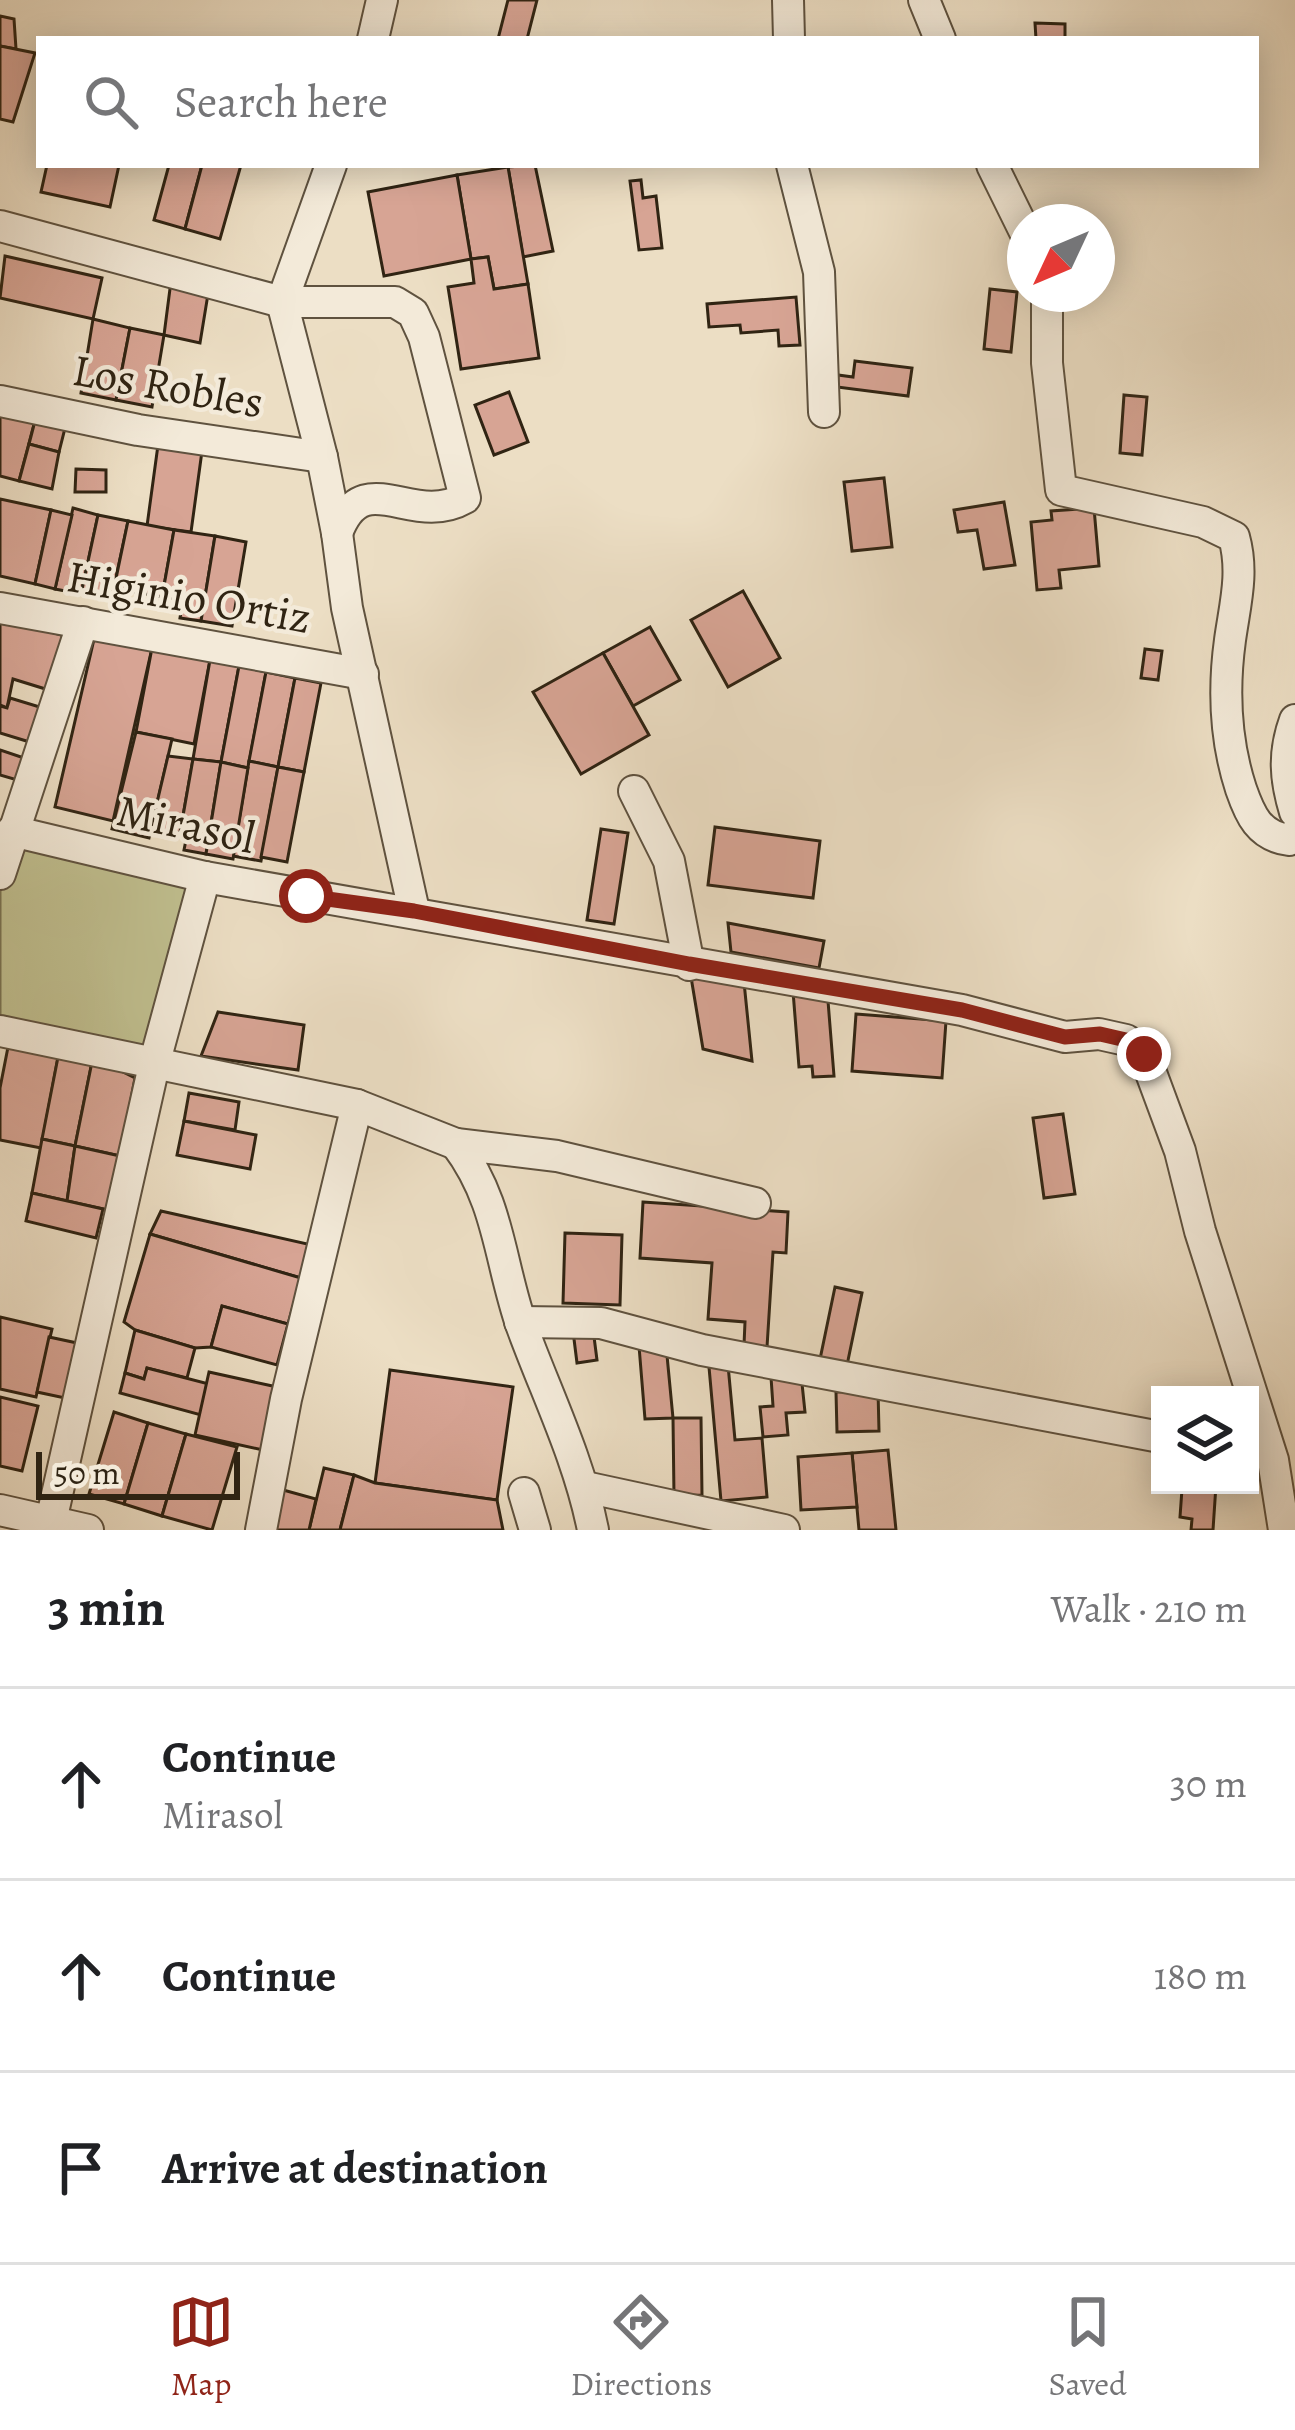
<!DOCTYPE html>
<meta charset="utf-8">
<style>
:root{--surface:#fff;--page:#f6f6f6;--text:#202124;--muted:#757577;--line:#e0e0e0;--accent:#8f2418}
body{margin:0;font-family:Alegreya,serif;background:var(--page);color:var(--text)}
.controls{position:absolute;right:36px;bottom:36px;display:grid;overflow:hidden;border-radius:0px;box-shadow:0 6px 30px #0003}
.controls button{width:108px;height:108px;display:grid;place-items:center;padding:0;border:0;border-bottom:3px solid var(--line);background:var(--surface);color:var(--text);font:60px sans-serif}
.compass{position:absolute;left:1007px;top:204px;width:108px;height:108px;border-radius:50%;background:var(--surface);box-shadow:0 6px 30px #0003;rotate:226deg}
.scale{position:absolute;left:36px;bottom:30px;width:204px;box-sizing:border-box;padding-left:12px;border:6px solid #302413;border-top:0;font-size:33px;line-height:42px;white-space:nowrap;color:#302413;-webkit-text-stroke:9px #f3ead9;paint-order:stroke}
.stop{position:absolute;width:36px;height:36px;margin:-27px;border:9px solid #8f2418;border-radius:50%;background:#fff}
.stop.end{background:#8f2418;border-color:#fff;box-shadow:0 3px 12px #0008}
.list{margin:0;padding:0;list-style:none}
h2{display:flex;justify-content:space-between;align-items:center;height:156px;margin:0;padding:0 48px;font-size:51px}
h2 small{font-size:39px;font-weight:400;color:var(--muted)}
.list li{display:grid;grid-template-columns:78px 1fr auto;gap:36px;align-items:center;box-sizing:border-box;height:192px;padding:0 48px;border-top:3px solid var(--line)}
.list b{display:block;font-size:45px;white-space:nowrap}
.list p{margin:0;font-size:39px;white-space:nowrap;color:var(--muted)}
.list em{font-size:39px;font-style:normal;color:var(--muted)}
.icon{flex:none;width:66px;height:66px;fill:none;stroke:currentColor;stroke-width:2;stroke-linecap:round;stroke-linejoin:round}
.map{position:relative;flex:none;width:1295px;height:1530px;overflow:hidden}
.search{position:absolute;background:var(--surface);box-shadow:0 6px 30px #0003;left:36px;right:36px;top:36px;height:132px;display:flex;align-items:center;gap:30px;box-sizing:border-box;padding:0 42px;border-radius:0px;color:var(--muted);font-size:45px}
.sheet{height:732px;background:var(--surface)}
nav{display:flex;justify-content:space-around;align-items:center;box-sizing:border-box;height:168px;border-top:3px solid var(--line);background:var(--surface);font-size:33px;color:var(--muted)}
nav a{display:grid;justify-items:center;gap:6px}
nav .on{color:var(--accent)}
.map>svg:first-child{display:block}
.green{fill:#c0bf8f;stroke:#787251;stroke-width:3}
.building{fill:#d7a494;stroke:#302413;stroke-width:3}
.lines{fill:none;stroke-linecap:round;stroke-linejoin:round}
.minor-casing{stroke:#5f523f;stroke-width:34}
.minor{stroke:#f3ead9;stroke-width:30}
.route{stroke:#8f2418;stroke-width:15}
.labels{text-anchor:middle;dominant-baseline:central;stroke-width:9;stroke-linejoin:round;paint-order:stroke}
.street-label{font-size:45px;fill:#302413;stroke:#f3ead9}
</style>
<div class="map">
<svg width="1295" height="1530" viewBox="0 0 1295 1530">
<rect width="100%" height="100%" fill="#ecdec4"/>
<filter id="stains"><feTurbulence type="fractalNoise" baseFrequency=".00167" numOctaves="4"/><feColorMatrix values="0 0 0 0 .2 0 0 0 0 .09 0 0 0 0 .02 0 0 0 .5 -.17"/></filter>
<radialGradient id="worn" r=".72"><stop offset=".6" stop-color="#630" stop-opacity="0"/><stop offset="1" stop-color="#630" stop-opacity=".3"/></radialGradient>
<!-- green -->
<path class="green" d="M 12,831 L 205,877 L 155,1061 L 0,1031 L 0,874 Z"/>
<!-- building -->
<g class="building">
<path d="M 508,0 L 537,0 L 527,39 L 498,39 Z"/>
<path d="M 0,16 L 14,19 L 16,49 L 0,46 Z"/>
<path d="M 1035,23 L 1065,24 L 1065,39 L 1036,39 Z"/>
<path d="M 0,46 L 35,53 L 13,122 L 0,119 Z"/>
<path d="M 47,165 L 119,165 L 110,207 L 41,192 Z"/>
<path d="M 169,165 L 202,165 L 185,229 L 154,220 Z"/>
<path d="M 202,165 L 241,165 L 220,239 L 185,229 Z"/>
<path d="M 535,165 L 553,251 L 523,257 L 508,167 Z"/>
<path d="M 508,167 L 528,284 L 494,289 L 488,257 L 471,259 L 457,175 Z"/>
<path d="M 457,175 L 471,259 L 384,276 L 368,192 Z"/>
<path d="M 641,180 L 643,198 L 656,196 L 662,248 L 639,250 L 630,181 Z"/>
<path d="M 5,256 L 102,278 L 93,319 L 0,298 Z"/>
<path d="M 488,257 L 494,289 L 528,284 L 539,358 L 461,369 L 448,287 L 474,283 L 471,259 Z"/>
<path d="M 171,281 L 209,288 L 200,343 L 164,335 Z"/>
<path d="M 990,289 L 1017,292 L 1011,352 L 984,349 Z"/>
<path d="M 796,297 L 800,345 L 779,346 L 778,330 L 741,333 L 740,325 L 709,327 L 707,304 Z"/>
<path d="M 93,319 L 130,328 L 116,400 L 81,393 Z"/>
<path d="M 130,328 L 164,335 L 152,407 L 116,400 Z"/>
<path d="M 855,361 L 912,368 L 908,396 L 837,387 L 838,375 L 853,377 Z"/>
<path d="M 509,392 L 528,442 L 494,455 L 475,405 Z"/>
<path d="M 1124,395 L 1147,397 L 1142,455 L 1120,453 Z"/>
<path d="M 0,406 L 36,417 L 19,481 L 0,476 Z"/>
<path d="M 36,417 L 66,424 L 59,452 L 29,444 Z"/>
<path d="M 29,444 L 59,452 L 52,489 L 19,481 Z"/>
<path d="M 158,445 L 202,451 L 191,532 L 147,526 Z"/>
<path d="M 76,469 L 106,470 L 106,492 L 75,492 Z"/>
<path d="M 884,478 L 892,547 L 852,551 L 844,482 Z"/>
<path d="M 0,499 L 51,510 L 35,584 L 0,576 Z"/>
<path d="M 1004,502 L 1015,565 L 984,569 L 977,530 L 958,532 L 954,510 Z"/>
<path d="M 73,508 L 98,515 L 81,594 L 55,589 Z"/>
<path d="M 1094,508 L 1099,566 L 1059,570 L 1061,588 L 1037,590 L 1031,522 L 1052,520 L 1051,511 Z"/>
<path d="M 51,510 L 72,515 L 55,589 L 35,584 Z"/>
<path d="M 98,515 L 128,521 L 111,601 L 81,594 Z"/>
<path d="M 128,521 L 174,530 L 162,597 L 114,588 Z"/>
<path d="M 174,530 L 215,536 L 201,621 L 180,618 L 183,600 L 162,597 Z"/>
<path d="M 215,536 L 246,542 L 232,626 L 201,621 Z"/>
<path d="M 743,591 L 780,658 L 728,687 L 691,620 Z"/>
<path d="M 0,617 L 68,637 L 52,691 L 13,679 L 7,708 L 0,705 Z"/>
<path d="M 650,627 L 680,680 L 633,706 L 603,653 Z"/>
<path d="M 95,635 L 152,648 L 113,821 L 55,807 Z"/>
<path d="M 152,648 L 210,660 L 194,744 L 136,732 Z"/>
<path d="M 1145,649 L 1162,651 L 1158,680 L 1141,678 Z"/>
<path d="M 603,653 L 649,735 L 581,774 L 533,692 Z"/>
<path d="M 210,660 L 239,666 L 221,762 L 193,759 Z"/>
<path d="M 239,666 L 266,672 L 248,768 L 221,762 Z"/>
<path d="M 266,672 L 295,678 L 278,767 L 249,761 Z"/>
<path d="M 295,678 L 321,683 L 304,772 L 278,767 Z"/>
<path d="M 10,698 L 43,708 L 33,743 L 0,733 L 0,706 L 7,708 Z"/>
<path d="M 136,732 L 172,739 L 149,838 L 112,829 Z"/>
<path d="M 0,750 L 24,758 L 17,780 L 0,775 Z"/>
<path d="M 168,756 L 193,759 L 180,833 L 151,828 Z"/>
<path d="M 193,759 L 221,762 L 206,854 L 184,850 L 187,835 L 180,833 Z"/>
<path d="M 249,761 L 278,767 L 261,861 L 233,856 Z"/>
<path d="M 221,762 L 248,768 L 233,859 L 206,854 Z"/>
<path d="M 278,767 L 304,772 L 287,862 L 261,857 Z"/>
<path d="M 715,827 L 820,841 L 813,898 L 708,885 Z"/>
<path d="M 601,829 L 628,833 L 614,924 L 587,920 Z"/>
<path d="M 728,923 L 824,941 L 819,968 L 731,952 Z"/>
<path d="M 690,971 L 744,982 L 752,1061 L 703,1049 Z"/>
<path d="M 793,991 L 828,1001 L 834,1076 L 813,1077 L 812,1066 L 799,1067 Z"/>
<path d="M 218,1012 L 304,1025 L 298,1070 L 201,1056 Z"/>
<path d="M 856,1014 L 946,1021 L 942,1078 L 852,1071 Z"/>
<path d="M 9,1042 L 59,1052 L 41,1148 L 0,1140 L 0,1088 Z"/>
<path d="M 59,1052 L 93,1057 L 75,1146 L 42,1139 Z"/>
<path d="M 93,1057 L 135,1078 L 120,1156 L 75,1146 Z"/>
<path d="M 189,1093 L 239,1102 L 235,1130 L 184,1121 Z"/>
<path d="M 1063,1114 L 1075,1194 L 1044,1198 L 1033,1118 Z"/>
<path d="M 184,1121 L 256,1135 L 250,1169 L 177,1155 Z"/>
<path d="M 42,1139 L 75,1146 L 67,1201 L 32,1193 Z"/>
<path d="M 75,1146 L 120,1156 L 112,1211 L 67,1201 Z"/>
<path d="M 32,1193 L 103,1209 L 96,1238 L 26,1221 Z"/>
<path d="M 643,1202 L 788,1212 L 786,1253 L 773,1252 L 767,1347 L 744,1345 L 745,1322 L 708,1319 L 712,1263 L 640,1258 Z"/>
<path d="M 161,1211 L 312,1245 L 301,1278 L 150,1234 Z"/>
<path d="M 565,1233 L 622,1235 L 620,1305 L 563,1303 Z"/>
<path d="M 150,1234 L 301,1278 L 288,1324 L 222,1306 L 211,1347 L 195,1348 L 135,1330 L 124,1322 Z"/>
<path d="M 835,1287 L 862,1293 L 846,1370 L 819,1364 Z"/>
<path d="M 222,1306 L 288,1324 L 277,1365 L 211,1347 Z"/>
<path d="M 0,1317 L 52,1329 L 36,1397 L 0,1389 Z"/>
<path d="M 593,1329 L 597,1360 L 577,1363 L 573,1331 Z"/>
<path d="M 135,1330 L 195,1348 L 187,1378 L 147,1368 L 144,1379 L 125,1373 Z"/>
<path d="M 49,1337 L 77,1343 L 65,1398 L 37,1392 Z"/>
<path d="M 666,1345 L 673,1418 L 645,1419 L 639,1346 Z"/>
<path d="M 728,1365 L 735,1440 L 762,1438 L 767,1497 L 721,1501 L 709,1367 Z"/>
<path d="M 147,1368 L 209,1384 L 201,1415 L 120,1393 L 125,1373 L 144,1379 Z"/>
<path d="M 390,1370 L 513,1387 L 497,1500 L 375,1483 Z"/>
<path d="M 209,1372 L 277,1387 L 263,1450 L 195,1435 Z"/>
<path d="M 801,1374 L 805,1412 L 786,1413 L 788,1435 L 763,1437 L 760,1407 L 773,1406 L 771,1377 Z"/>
<path d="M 878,1390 L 879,1431 L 837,1432 L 836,1392 Z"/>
<path d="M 0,1397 L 38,1406 L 22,1471 L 0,1466 Z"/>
<path d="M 114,1412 L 148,1423 L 124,1504 L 89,1494 Z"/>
<path d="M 673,1418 L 701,1418 L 702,1495 L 674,1496 Z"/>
<path d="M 148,1423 L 186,1434 L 162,1516 L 124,1504 Z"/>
<path d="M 186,1434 L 237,1447 L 212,1530 L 162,1516 Z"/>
<path d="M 888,1450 L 896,1530 L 859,1530 L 852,1453 Z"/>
<path d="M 852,1453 L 857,1507 L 801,1510 L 798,1457 Z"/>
<path d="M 1159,1465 L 1160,1485 L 1216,1485 L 1213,1530 L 1191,1530 L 1192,1519 L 1180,1517 L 1182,1489 L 1157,1487 Z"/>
<path d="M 324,1468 L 354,1475 L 340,1530 L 309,1530 Z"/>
<path d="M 354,1475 L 375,1483 L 497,1500 L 503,1530 L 340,1530 Z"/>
<path d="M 276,1488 L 316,1499 L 309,1530 L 265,1530 Z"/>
</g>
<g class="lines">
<!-- minor casing -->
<g class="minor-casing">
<g id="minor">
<path d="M 788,0 L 789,39"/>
<path d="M 924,0 L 940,39"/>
<path d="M 373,39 L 382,0"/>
<path d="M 331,165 L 282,302 L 322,457 L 337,533 L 347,608 L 414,911"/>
<path d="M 792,165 L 819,272 L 824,412"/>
<path d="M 992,165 L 1025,232"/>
<path d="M 0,226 L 282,302 L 395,302 L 413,313 L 424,337 L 465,498 C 411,529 364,462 337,533"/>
<path d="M 1047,294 L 1047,363 L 1061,490 L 1203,522 L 1234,537 C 1244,573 1235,604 1230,640 C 1223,691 1225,740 1241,789 C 1250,815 1259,836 1289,840 L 1295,834"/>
<path d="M 0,401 L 138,430 L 322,457"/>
<path d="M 0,608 L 363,674"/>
<path d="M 1295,720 C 1283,753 1285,779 1295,812"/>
<path d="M 634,791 L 669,861 L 689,965"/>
<path d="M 12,831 L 205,877 L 962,1010 L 1065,1037 L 1099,1034 L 1126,1040 L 1144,1054 L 1180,1151 L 1200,1231 L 1273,1460 L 1284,1530"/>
<path d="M 0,874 L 83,622"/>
<path d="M 0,1031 L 357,1105 L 456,1144"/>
<path d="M 520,1322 L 601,1323 L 702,1350 L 1160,1437"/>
<path d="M 585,1487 L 784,1530"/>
<path d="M 524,1493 L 535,1530"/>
<path d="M 0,1510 L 88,1530"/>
<path d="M 49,1530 L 155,1061 L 205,877"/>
<path d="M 261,1530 L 286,1399 L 357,1105"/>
<path d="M 593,1530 C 579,1459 547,1395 522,1327 C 499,1261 500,1202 456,1144 L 557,1156 L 755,1203"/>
</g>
</g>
<!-- minor -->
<use href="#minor" class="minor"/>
</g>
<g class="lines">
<!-- route -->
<path class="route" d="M 306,896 L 414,911 L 689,964 L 962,1010 L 1065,1037 L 1100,1034 L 1126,1040 L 1144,1054"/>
</g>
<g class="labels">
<!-- street labels -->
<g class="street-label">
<text transform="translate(168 386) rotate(10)">Los Robles</text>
<text transform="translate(189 597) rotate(10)">Higinio Ortiz</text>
<text transform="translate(186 824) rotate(12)">Mirasol</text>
</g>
</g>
<rect width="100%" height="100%" filter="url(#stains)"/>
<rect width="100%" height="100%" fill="url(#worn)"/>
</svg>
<div class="controls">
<button><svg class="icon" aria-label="layers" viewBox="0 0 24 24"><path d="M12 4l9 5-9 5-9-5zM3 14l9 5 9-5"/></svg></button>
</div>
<svg class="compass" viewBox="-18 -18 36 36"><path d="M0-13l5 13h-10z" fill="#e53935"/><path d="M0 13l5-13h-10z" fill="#757577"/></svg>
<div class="scale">50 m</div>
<div class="stop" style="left:306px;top:896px"></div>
<div class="stop end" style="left:1144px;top:1054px"></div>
<div class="search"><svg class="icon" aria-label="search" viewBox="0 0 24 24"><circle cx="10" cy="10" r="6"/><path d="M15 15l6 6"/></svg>Search here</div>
</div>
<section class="sheet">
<h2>3 min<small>Walk · 210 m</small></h2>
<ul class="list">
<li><svg class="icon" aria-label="ahead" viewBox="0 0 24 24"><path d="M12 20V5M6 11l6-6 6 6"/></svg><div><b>Continue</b><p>Mirasol</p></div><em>30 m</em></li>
<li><svg class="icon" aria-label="ahead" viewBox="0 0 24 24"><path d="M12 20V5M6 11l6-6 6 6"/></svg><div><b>Continue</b></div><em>180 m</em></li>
<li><svg class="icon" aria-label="arrive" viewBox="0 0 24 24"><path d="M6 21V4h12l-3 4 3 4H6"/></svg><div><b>Arrive at destination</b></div></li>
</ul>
</section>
<nav>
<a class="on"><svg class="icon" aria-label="map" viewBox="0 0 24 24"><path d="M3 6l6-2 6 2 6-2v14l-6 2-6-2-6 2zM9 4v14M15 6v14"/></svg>Map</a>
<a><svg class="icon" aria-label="directions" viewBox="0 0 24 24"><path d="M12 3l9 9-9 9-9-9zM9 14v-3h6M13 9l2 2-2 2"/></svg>Directions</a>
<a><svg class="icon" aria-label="saved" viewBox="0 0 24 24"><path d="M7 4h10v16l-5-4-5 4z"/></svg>Saved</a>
</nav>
